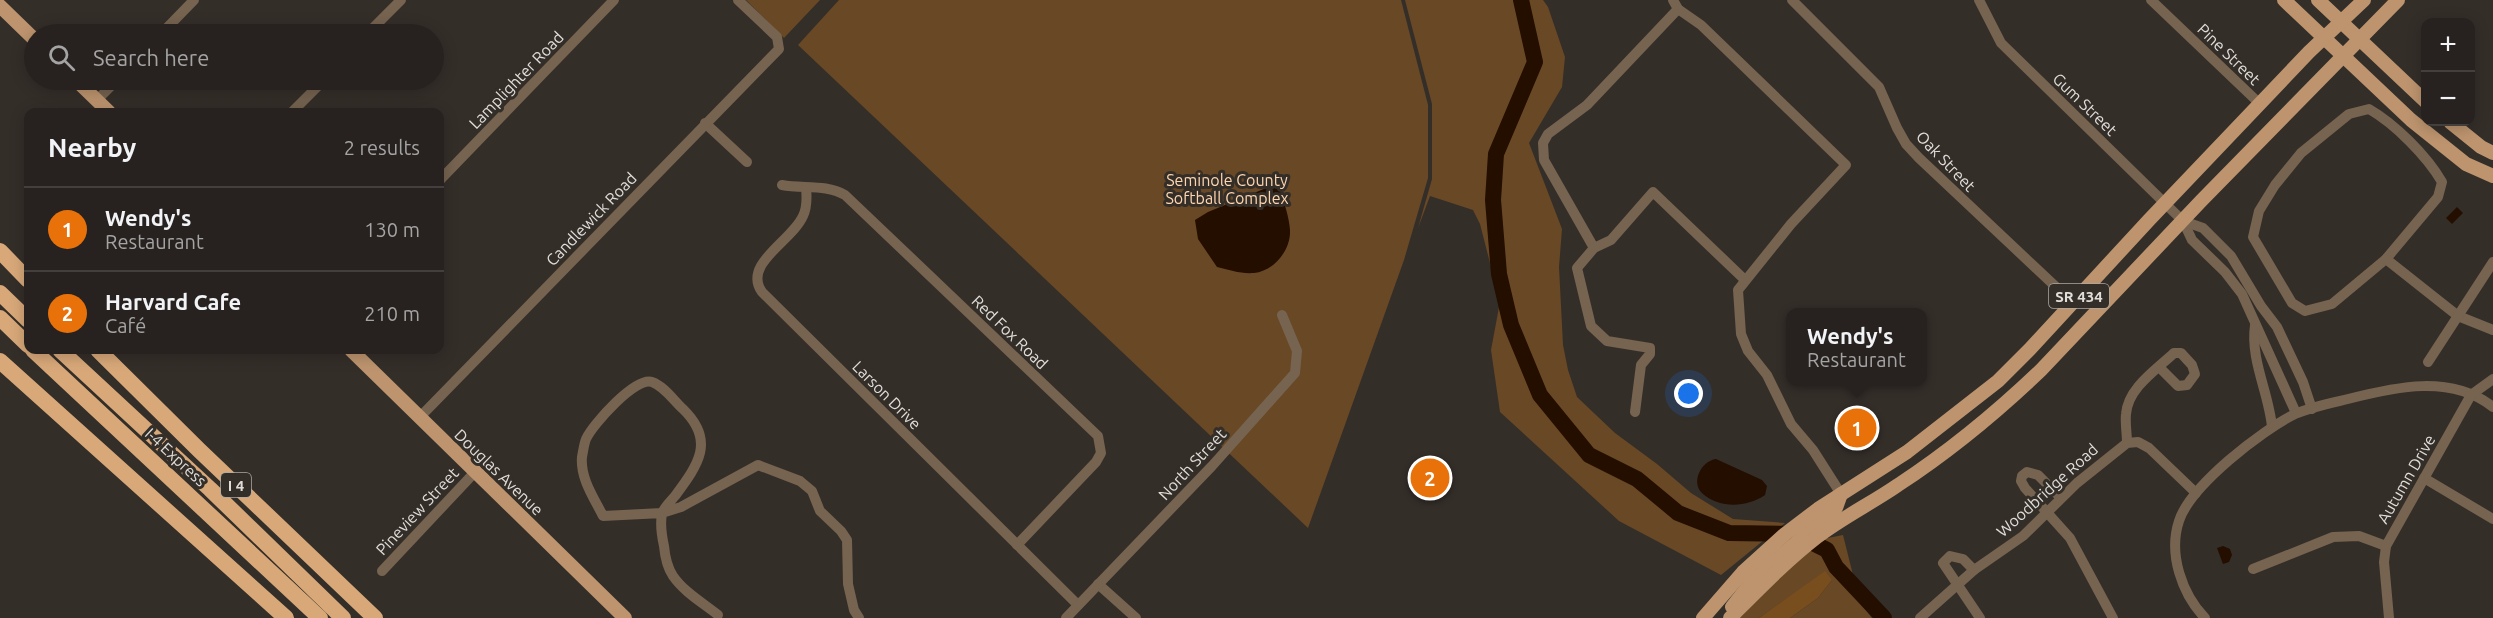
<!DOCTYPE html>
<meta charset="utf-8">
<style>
:root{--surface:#27221f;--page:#2f2a28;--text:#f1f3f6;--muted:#a4a4a4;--line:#433f3d;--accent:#f6a246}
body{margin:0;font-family:Ubuntu,sans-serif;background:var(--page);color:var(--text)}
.controls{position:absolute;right:18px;top:18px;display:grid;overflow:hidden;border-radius:12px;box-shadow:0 3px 15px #0003}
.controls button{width:54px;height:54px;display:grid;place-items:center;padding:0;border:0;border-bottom:2px solid var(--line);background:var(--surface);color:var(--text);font:30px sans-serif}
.you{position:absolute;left:1689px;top:394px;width:21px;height:21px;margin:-15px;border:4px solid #fff;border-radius:50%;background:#1a73e8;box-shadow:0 0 0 9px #1a73e833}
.badge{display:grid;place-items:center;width:39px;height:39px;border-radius:50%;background:var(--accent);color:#fff;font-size:20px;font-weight:700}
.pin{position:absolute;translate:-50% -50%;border:3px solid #fff;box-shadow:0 2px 6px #0006}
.popup{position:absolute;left:1786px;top:308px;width:141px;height:78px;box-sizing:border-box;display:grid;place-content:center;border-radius:12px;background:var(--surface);filter:drop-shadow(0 2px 4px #0005);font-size:20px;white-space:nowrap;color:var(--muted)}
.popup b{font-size:22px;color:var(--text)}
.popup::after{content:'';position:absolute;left:50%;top:100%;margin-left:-12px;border:12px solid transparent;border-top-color:var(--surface)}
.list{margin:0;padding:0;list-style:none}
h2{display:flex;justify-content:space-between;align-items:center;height:78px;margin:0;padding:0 24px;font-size:26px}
h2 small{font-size:20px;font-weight:400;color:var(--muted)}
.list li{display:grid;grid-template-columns:39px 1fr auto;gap:18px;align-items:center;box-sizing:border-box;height:84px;padding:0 24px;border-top:2px solid var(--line)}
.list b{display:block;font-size:22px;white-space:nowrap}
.list p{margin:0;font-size:20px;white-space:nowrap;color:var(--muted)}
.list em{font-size:20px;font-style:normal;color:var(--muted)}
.icon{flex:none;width:33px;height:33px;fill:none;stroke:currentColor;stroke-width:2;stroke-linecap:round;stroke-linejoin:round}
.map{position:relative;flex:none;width:2493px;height:618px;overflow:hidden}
.search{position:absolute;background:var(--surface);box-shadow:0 3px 15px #0003;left:24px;top:24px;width:420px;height:66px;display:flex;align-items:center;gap:15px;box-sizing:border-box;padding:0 21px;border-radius:33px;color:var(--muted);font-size:22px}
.panel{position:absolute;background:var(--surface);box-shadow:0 3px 15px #0003;left:24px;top:108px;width:420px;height:246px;border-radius:12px}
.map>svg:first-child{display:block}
.green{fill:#694825}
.forest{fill:#784e1e}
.water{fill:#230e00}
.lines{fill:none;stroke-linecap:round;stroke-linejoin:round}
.river{stroke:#230e00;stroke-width:16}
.minor{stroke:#766350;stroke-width:10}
.major{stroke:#bd946e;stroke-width:14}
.highway{stroke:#d8a879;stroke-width:16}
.labels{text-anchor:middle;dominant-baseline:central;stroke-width:6;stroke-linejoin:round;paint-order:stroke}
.shield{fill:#342e29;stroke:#ada9a5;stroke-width:1.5}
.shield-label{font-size:15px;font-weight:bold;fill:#e1deda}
.street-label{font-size:16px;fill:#e1deda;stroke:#342e29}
.park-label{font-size:16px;fill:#fed5ae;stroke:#342e29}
</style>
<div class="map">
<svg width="2493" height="618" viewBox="0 0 2493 618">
<rect width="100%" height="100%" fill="#342e29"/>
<!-- green -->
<g class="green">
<path d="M 746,0 L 820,0 L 784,38 Z"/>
<path d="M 839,0 L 1401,0 L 1428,105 L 1428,178 L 1404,260 L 1308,528 L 798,45 Z"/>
<path d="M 1405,0 L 1543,0 L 1548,7 L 1565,57 L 1562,87 L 1529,143 L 1562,229 L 1559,267 L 1563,345 L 1568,370 L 1577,397 L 1615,433 L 1657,464 L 1691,493 L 1733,519 L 1785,523 L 1721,575 L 1619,521 L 1500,412 L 1491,350 L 1500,302 L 1480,224 L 1473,210 L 1430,196 L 1418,228 L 1432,179 L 1432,104 Z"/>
<path d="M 1843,535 L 1860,603 L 1872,618 L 1790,618 L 1818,598 L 1832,580 L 1785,600 L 1759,618 L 1737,618 L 1782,574 L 1823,539 Z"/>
</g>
<!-- forest -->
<path class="forest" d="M 1825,571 L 1832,580 L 1818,598 L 1790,618 L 1759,618 Z"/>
<!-- water -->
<g class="water">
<path d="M 1271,186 L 1280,189 C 1284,203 1289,216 1290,230 C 1291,250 1274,271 1254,273 C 1241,274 1229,270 1217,267 L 1198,239 L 1195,220 L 1208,212 Z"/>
<path d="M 2457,207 L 2463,213 L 2452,224 L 2446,218 Z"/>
<path d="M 1716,459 L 1762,480 L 1767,486 L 1765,495 C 1748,507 1720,509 1703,494 C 1690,483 1701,461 1716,459 Z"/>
<path d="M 2223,546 L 2230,549 L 2232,555 L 2229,562 L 2223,564 L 2217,548 Z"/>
</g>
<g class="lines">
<!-- river -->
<path class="river" d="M 1521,0 L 1535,62 L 1496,154 L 1493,200 L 1499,274 L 1511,325 L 1540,395 L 1589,455 L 1637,479 L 1678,513 L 1729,533 L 1795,534 L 1827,550 L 1836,567 L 1884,618"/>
<!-- minor -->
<g class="minor">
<path d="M 1792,0 L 1879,87 L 1897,128 L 1906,144 L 1919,158 L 2073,303"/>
<path d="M 1979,0 L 2001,43 L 2183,221 L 2192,240 L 2225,272 L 2242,294 L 2296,413"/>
<path d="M 2151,0 L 2260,104"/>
<path d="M 1678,9 L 1701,25 L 1846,165 L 1791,224 L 1738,290 L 1741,334 L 1748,351 L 1767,375 L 1791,424 L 1813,450 L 1841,494"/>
<path d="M 161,34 L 194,0"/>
<path d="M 367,34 L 401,0"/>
<path d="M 97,100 L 117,80"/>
<path d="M 2369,109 C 2395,124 2427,156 2442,182 L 2438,197 L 2386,259 L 2332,304 L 2305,311 L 2292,303 L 2253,237 L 2259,211 L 2275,185 L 2301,153 L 2349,114 Z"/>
<path d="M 292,112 L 324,80"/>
<path d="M 705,123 L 747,162"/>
<path d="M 440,180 L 614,0"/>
<path d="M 782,185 C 803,189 826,184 845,195 L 1098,436 L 1101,453 L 1096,462 L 1017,545"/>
<path d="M 806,188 C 807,198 807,208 803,216 C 792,241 742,264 762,292 L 1078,605"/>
<path d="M 2183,221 L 2203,228 L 2231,256 L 2261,306 L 2277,327 L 2303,382 L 2312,409"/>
<path d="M 1594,248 L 1544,160 L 1543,143 L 1548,134 L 1587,105 L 1678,9 L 1673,0"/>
<path d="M 2386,259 L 2458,316 L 2493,330"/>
<path d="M 2255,325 C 2250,360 2269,393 2272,427"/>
<path d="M 2428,362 L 2493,262"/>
<path d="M 1635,412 L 1641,365 L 1650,354 L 1650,348 L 1607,341 L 1591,326 L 1577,268 L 1594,248 L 1611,240 L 1653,192 L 1745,280"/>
<path d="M 420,417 L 779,49 L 777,37 L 738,0"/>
<path d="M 2127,443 C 2127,434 2125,423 2126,414 C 2128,388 2156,370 2174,353 L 2181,353 L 2192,365 L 2195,374 L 2187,385 L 2178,386 L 2159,367"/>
<path d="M 2424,478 L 2493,519"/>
<path d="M 2061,498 L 2038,475 L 2027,472 L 2022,476 L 2021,481 L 2025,488 L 2070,538 L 2113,618"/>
<path d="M 2253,569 L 2333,537 L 2359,536 L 2386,546"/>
<path d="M 1974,570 L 1963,559 L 1950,556 L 1943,563 L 1980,618"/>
<path d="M 382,571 L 475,472"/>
<path d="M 1098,584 L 1136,618"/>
<path d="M 718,615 C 703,603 684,592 673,576 C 667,567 665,557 664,546 C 662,537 660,524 662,514 C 663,508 671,501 675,496 C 698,465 716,441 683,409 C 674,401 664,386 652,382 C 636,376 593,424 586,439 C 584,444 583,452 582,457 C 580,478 594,498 603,516 L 662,513 L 681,507 L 758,465 L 800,481 L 812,491 L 820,511 L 841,531 L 847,540 L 848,584 L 854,610 L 859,618"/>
<path d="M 1066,618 L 1212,466 L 1295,373 L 1297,351 L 1282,315"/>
<path d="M 1920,618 L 1974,570 L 2023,536 L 2077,483 L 2127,443 L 2138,442 L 2149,448 L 2196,493"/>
<path d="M 2205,618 C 2182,594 2168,554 2179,521 C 2190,486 2262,430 2295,414 C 2311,407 2331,403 2348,399 C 2395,387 2451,374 2493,407"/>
<path d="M 2389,618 L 2384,562 L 2386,546 L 2471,395 L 2493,379"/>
</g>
<!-- major -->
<g class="major">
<path d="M 2284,0 L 2411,120 L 2466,164 L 2493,176"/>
<path d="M 2318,0 L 2426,102"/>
<path d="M 0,6 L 34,39"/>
<path d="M 76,80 L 109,112"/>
<path d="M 2450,122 L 2481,147 L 2493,153"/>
<path d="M 351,350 L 625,618"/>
<path d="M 1732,607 L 1753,580 L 1836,508 L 1841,494"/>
<path d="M 1703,618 L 1743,572 L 1785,534 L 1818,509 L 1907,452 L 1998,381 L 2030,349 L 2149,220 L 2309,52 L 2364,0"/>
<path d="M 1730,618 C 1758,590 1786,561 1817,537 C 1843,517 1872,503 1898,485 C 1950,451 1996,413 2041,370 L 2201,201 L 2398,0"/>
</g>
<!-- highway -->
<g class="highway">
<path d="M 0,251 L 28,280"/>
<path d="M 0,293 L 28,320"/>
<path d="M 0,318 L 28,345"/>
<path d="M 33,350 L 320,618"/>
<path d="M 60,350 L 210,489 L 343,618"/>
<path d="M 98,350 L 199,450 L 375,618"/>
<path d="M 0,361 L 286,618"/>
</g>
</g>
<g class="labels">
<!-- shield labels -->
<g class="shield">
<rect x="2049" y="284" width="60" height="24" rx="4.5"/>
<rect x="221" y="473" width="30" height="24" rx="4.5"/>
</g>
<g class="shield-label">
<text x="2079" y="296">SR 434</text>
<text x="236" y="485">I 4</text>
</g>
<!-- street labels -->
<g class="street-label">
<text transform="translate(2229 54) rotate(44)">Pine Street</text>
<text transform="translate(516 80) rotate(-46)">Lamplighter Road</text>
<text transform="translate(2085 104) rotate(44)">Gum Street</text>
<text transform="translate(1946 161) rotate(46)">Oak Street</text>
<text transform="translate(591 219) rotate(-46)">Candlewick Road</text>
<text transform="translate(1010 332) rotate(44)">Red Fox Road</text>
<text transform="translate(887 395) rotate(45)">Larson Drive</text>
<text transform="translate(176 457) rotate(43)">I-4 Express</text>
<text transform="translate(1192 464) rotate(-47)">North Street</text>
<text transform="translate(499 472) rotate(44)">Douglas Avenue</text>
<text transform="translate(2406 479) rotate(-60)">Autumn Drive</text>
<text transform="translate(2047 490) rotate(-42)">Woodbridge Road</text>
<text transform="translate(417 511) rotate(-47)">Pineview Street</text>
</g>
<!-- park labels -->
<g class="park-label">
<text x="1227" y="180">Seminole County<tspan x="1227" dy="18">Softball Complex</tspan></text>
</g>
</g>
</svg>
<div class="controls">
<button>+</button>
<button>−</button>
</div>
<div class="you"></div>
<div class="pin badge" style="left:1857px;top:428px;background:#e8710a">1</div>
<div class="popup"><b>Wendy's</b>Restaurant</div>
<div class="pin badge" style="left:1430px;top:478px;background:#e8710a">2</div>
<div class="search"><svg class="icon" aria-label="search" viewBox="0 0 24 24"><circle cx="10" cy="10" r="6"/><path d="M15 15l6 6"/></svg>Search here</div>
<section class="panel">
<h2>Nearby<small>2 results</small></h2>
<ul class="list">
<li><span class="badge" style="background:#e8710a">1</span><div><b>Wendy's</b><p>Restaurant</p></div><em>130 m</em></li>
<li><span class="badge" style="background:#e8710a">2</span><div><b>Harvard Cafe</b><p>Café</p></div><em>210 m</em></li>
</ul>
</section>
</div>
